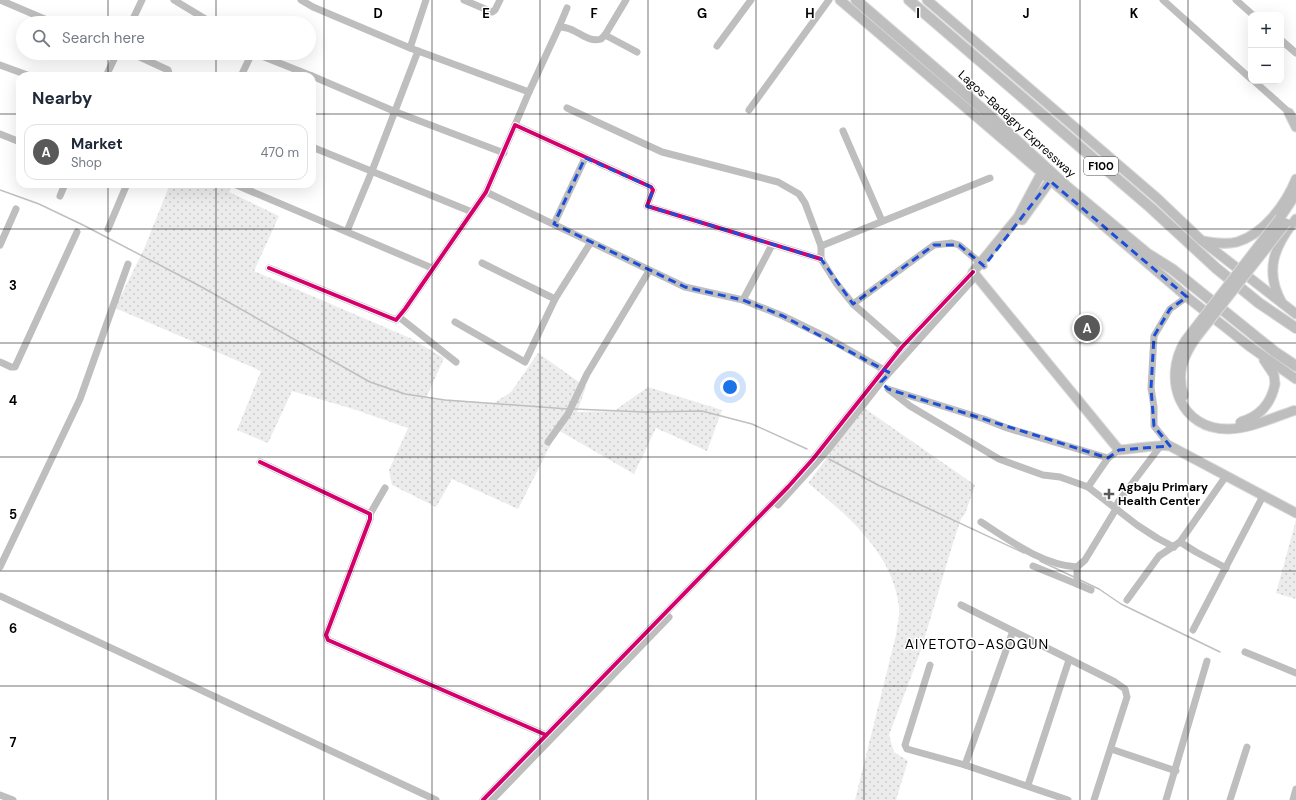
<!DOCTYPE html>
<meta charset="utf-8">
<style>
:root{--surface:#fff;--page:#f6f6f7;--text:#1f2937;--muted:#747a83;--line:#e0e1e3;--accent:#595959}
body{margin:0;font-family:"DM Sans",sans-serif;background:var(--page);color:var(--text)}
.controls{position:absolute;right:12px;top:12px;display:grid;overflow:hidden;border-radius:8px;box-shadow:0 4px 16px #0002}
.controls button{width:36px;height:36px;display:grid;place-items:center;padding:0;border:0;border-bottom:1px solid var(--line);background:var(--surface);color:var(--text);font:20px sans-serif}
.you{position:absolute;left:730px;top:387px;width:14px;height:14px;margin:-10px;border:3px solid #fff;border-radius:50%;background:#1a73e8;box-shadow:0 0 0 6px #1a73e833}
.badge{display:grid;place-items:center;width:26px;height:26px;border-radius:50%;background:var(--accent);color:#fff;font-size:13px;font-weight:700}
.pin{position:absolute;translate:-50% -50%;border:2px solid #fff;box-shadow:0 1px 4px #0006}
.list{margin:0;padding:0;list-style:none}
h2{display:flex;justify-content:space-between;align-items:center;height:52px;margin:0;padding:0 16px;font-size:17px}
h2 small{font-size:13px;font-weight:400;color:var(--muted)}
.list li{display:grid;grid-template-columns:26px 1fr auto;gap:12px;align-items:center;box-sizing:border-box;height:56px;margin:0 8px 8px;padding:0 8px;border:1px solid var(--line);border-radius:12px}
.list b{display:block;font-size:15px;white-space:nowrap}
.list p{margin:0;font-size:13px;white-space:nowrap;color:var(--muted)}
.list em{font-size:13px;font-style:normal;color:var(--muted)}
.icon{flex:none;width:22px;height:22px;fill:none;stroke:currentColor;stroke-width:2;stroke-linecap:round;stroke-linejoin:round}
.map{position:relative;flex:none;width:1296px;height:800px;overflow:hidden}
.search{position:absolute;background:var(--surface);box-shadow:0 4px 16px #0002;left:16px;top:16px;width:300px;height:44px;display:flex;align-items:center;gap:10px;box-sizing:border-box;padding:0 14px;border-radius:22px;color:var(--muted);font-size:15px}
.panel{position:absolute;background:var(--surface);box-shadow:0 4px 16px #0002;left:16px;top:72px;width:300px;height:116px;border-radius:12px}
.map>svg:first-child{display:block}
.grass{fill:url(#grass-dots)}
.lines{fill:none;stroke-linecap:round;stroke-linejoin:round}
.stream{stroke:#bfbfbf;stroke-width:1.5}
.major-casing{stroke:#dbdbdb;stroke-width:11}
.highway-casing{stroke:#dbdbdb;stroke-width:12}
.minor{stroke:#bebebe;stroke-width:7}
.major{stroke:#bebebe;stroke-width:9}
.highway{stroke:#bebebe;stroke-width:10}
.major-bridge-casing{stroke:#dbdbdb;stroke-width:11;stroke-linecap:butt}
.major-bridge{stroke:#bebebe;stroke-width:9}
.cycleway-casing{stroke:#fff;stroke-width:6}
.cycleway{stroke:#d6006c;stroke-width:4}
.marked{fill:none;stroke:#1d4ed8;stroke-width:3;stroke-dasharray:8 5;stroke-linejoin:round}
.grid{fill:none;stroke:#000;stroke-width:1;stroke-opacity:0.55}
.poi-dot{fill:#595959;stroke:#fff;stroke-width:1.5}
.labels{text-anchor:middle;dominant-baseline:central;stroke-width:3;stroke-linejoin:round;paint-order:stroke}
.shield{fill:#fff;stroke:#4c4c4c;stroke-width:1}
.shield-label{font-size:11px;font-weight:bold;fill:#000}
.street-label{font-size:12px;fill:#000;stroke:#fff}
.poi-label{font-size:12px;font-weight:bold;fill:#000;stroke:#fff;text-anchor:start}
.quarter-label{font-size:14px;letter-spacing:1px;fill:#000;stroke:#fff}
.grid-label{font-size:13px;text-anchor:middle;font-weight:bold;fill:#000;stroke:#fff;stroke-width:3;stroke-linejoin:round;paint-order:stroke}
</style>
<div class="map">
<svg width="1296" height="800" viewBox="0 0 1296 800">
<defs>
<pattern id="grass-dots" width="8" height="8" patternUnits="userSpaceOnUse"><rect width="8" height="8" fill="#ececec"/><path d="M2 2h.1M6 6h.1" fill="none" stroke="#c9c9c9" stroke-width="1.8" stroke-linecap="round"/></pattern>
</defs>
<rect width="100%" height="100%" fill="#fff"/>
<!-- grass -->
<g class="grass">
<path d="M 170,184 L 232,184 L 229,192 L 279,216 L 254,271 L 410,338 L 444,358 L 426,398 L 494,403 L 511,392 L 538,353 L 586,387 L 577,412 L 614,411 L 648,387 L 722,410 L 707,451 L 656,428 L 634,474 L 558,430 L 518,509 L 452,479 L 436,507 L 392,485 L 389,470 L 408,428 L 353,409 L 292,391 L 268,443 L 237,430 L 261,371 L 115,308 L 144,249 Z"/>
<path d="M 864,408 L 975,485 L 965,514 L 961,519 L 953,543 L 920,653 L 889,735 L 894,752 L 908,761 L 896,800 L 855,800 L 896,635 C 897,626 900,616 899,607 C 893,553 847,515 808,483 Z"/>
<path d="M 1296,520 L 1296,599 L 1276,593 Z"/>
</g>
<g class="lines">
<!-- stream -->
<g class="stream">
<path d="M 0,190 L 39,204 L 83,225 L 198,285 L 370,382 L 405,394 L 445,400 L 568,409"/>
<path d="M 574,409 L 645,412 L 702,411 L 752,424 L 807,449"/>
<path d="M 829,459 L 878,485 L 1024,553"/>
<path d="M 1040,561 L 1074,577"/>
<path d="M 1080,580 L 1099,589 L 1121,604 L 1220,652"/>
</g>
<!-- major casing -->
<g class="major-casing">
<g id="major">
<path d="M 840,0 L 1187,297 L 1249,346 L 1296,379"/>
<path d="M 927,0 L 1158,199 L 1201,240 L 1296,314"/>
<path d="M 1289,113 L 1296,127"/>
<path d="M 1042,172 L 1018,217 L 973,272 L 1119,450 C 1133,449 1159,444 1170,446 L 1296,513"/>
<path d="M 1280,218 L 1296,194"/>
<path d="M 1022,220 L 1050,181"/>
<path d="M 1203,241 C 1214,243 1226,245 1237,242 C 1264,234 1286,204 1296,179"/>
<path d="M 1282,303 C 1264,271 1274,246 1296,219"/>
<path d="M 1264,360 L 1274,375 L 1275,384"/>
</g>
</g>
<!-- highway casing -->
<g class="highway-casing">
<g id="highway">
<path d="M 856,0 L 979,106 L 1065,185 L 1148,254 L 1172,269 L 1275,352 L 1296,366"/>
<path d="M 909,0 L 1151,208 L 1216,268 L 1259,303 L 1296,328"/>
</g>
</g>
<!-- minor -->
<g class="minor">
<path d="M 0,0 L 54,23"/>
<path d="M 174,0 L 212,23"/>
<path d="M 301,0 L 313,7 L 410,48 L 529,92 L 515,125"/>
<path d="M 464,0 L 492,12 L 495,10 L 500,0"/>
<path d="M 1163,0 L 1251,79"/>
<path d="M 1236,0 L 1253,15"/>
<path d="M 131,23 L 142,0"/>
<path d="M 559,27 L 567,8"/>
<path d="M 605,35 L 637,52"/>
<path d="M 1281,40 L 1296,53"/>
<path d="M 717,46 L 751,0"/>
<path d="M 410,48 L 426,0"/>
<path d="M 131,53 L 168,70 L 170,76"/>
<path d="M 254,53 L 312,76"/>
<path d="M 0,65 L 30,76"/>
<path d="M 106,76 L 117,53"/>
<path d="M 241,76 L 252,53"/>
<path d="M 312,76 L 396,112 L 504,153"/>
<path d="M 1254,81 L 1292,115"/>
<path d="M 529,92 L 559,27 C 576,26 586,44 601,39 L 605,35 L 626,0"/>
<path d="M 567,108 L 662,152 L 778,182 L 799,194 L 805,203 L 821,246 L 821,259 L 836,283 L 853,304 L 902,347"/>
<path d="M 749,110 L 829,0"/>
<path d="M 843,131 L 882,221"/>
<path d="M 0,134 L 20,142"/>
<path d="M 312,147 L 472,212"/>
<path d="M 234,184 L 432,268"/>
<path d="M 486,192 L 685,287 L 743,300 L 783,316 L 828,338 L 886,371"/>
<path d="M 60,196 L 65,184"/>
<path d="M 554,224 L 585,158"/>
<path d="M 108,229 L 127,184"/>
<path d="M 347,231 L 372,171 L 418,51"/>
<path d="M 0,245 L 16,209"/>
<path d="M 821,246 L 990,178"/>
<path d="M 482,263 L 555,299"/>
<path d="M 269,268 L 396,320 L 405,309 L 486,192 L 515,125 L 651,187 L 653,190 L 647,206 L 821,259"/>
<path d="M 743,300 L 772,245"/>
<path d="M 853,304 L 934,245 L 952,243 L 959,245 L 984,266"/>
<path d="M 399,317 L 456,362"/>
<path d="M 455,322 L 525,362 L 555,299 L 591,242"/>
<path d="M 0,362 L 11,367 L 15,367 L 77,232"/>
<path d="M 888,389 L 910,406 L 999,459 L 1043,475 L 1060,477 L 1088,487 L 1137,525 L 1157,538 L 1174,547"/>
<path d="M 891,390 L 984,419 L 1007,428 L 1108,458"/>
<path d="M 548,442 L 568,414 L 587,374 L 649,271"/>
<path d="M 1170,446 L 1154,426 L 1154,407 L 1151,388 L 1154,336 L 1170,309 L 1187,297"/>
<path d="M 260,462 L 370,514 L 370,519 L 326,635 L 328,640 L 546,735"/>
<path d="M 1088,487 L 1108,458 L 1119,450"/>
<path d="M 778,505 L 827,451 L 881,382 L 977,275"/>
<path d="M 370,514 L 385,488"/>
<path d="M 981,522 C 1009,540 1042,565 1077,567 L 1085,560 L 1116,509 L 1118,502 L 1162,444"/>
<path d="M 1180,542 L 1196,552 L 1226,568"/>
<path d="M 1033,566 L 1077,584"/>
<path d="M 0,567 L 80,399 L 128,264"/>
<path d="M 1077,567 L 1077,584 L 1091,590"/>
<path d="M 0,596 L 436,800"/>
<path d="M 1127,600 L 1159,556 L 1180,542 L 1226,476"/>
<path d="M 961,605 L 1115,682 L 1125,689 L 1127,697 L 1094,800"/>
<path d="M 1193,630 L 1263,496"/>
<path d="M 1245,652 L 1296,673"/>
<path d="M 930,665 L 905,745 L 907,749 L 965,765 L 1068,800"/>
<path d="M 1111,749 L 1176,771"/>
<path d="M 965,765 L 1013,631"/>
<path d="M 1028,785 L 1069,660"/>
<path d="M 0,795 L 13,800"/>
<path d="M 483,800 L 788,487 L 813,459 L 902,347 L 973,272"/>
<path d="M 492,800 L 669,617"/>
<path d="M 1166,800 L 1207,661"/>
<path d="M 1230,800 L 1247,747"/>
<path d="M 1293,800 L 1296,789"/>
</g>
<!-- major -->
<use href="#major" class="major"/>
<!-- highway -->
<use href="#highway" class="highway"/>
<!-- major-bridge casing -->
<g class="major-bridge-casing">
<g id="major-bridge">
<path d="M 1280,218 L 1185,341 C 1162,379 1180,430 1229,429 C 1250,429 1276,416 1296,410"/>
<path d="M 1184,396 C 1176,374 1183,357 1195,339 L 1286,223"/>
<path d="M 1240,422 C 1259,417 1271,404 1275,384"/>
</g>
</g>
<!-- major-bridge -->
<use href="#major-bridge" class="major-bridge"/>
<!-- cycleway casing -->
<g class="cycleway-casing">
<g id="cycleway">
<path d="M 269,268 L 396,320 L 405,309 L 486,192 L 515,125 L 651,187 L 653,190 L 647,206 L 821,259"/>
<path d="M 260,462 L 370,514 L 370,519 L 326,635 L 328,640 L 546,735"/>
<path d="M 483,800 L 788,487 L 813,459 L 902,347 L 973,272"/>
</g>
</g>
<!-- cycleway -->
<use href="#cycleway" class="cycleway"/>
</g>
<!-- marked area -->
<path class="marked" d="M 585,158 L 651,187 L 653,190 L 647,206 L 821,259 L 853,304 L 934,245 L 959,245 L 984,266 L 1050,181 L 1187,297 L 1170,309 L 1154,336 L 1151,388 L 1154,426 L 1170,446 L 1119,450 L 1108,458 L 888,389 L 881,382 L 890,373 L 783,316 L 743,300 L 685,287 L 554,224 Z"/>
<!-- grid -->
<path class="grid" d="M 108,0 L 108,23M 216,0 L 216,23M 324,0 L 324,800M 432,0 L 432,800M 540,0 L 540,800M 648,0 L 648,800M 756,0 L 756,800M 864,0 L 864,800M 972,0 L 972,800M 1080,0 L 1080,800M 1188,0 L 1188,800M 108,53 L 108,76M 216,53 L 216,76M 0,114 L 20,114M 312,114 L 1296,114M 108,184 L 108,800M 216,184 L 216,800M 0,229 L 1296,229M 0,343 L 1296,343M 0,457 L 1296,457M 0,571 L 1296,571M 0,686 L 1296,686"/>
<!-- markers -->
<path class="poi-dot" d="M1107 488h4v4h4v4h-4v4h-4v-4h-4v-4h4z"/>
<g class="labels">
<!-- shield labels -->
<rect class="shield" x="1084" y="157" width="34" height="18" rx="3"/>
<g class="shield-label">
<text x="1101" y="166">F100</text>
</g>
<!-- street labels -->
<g class="street-label">
<text transform="translate(1017 124) rotate(42)">Lagos-Badagry Expressway</text>
</g>
<!-- poi labels -->
<g class="poi-label">
<text x="1118" y="487">Agbaju Primary<tspan x="1118" dy="14">Health Center</tspan></text>
</g>
<!-- quarter labels -->
<g class="quarter-label">
<text x="977" y="644">AIYETOTO-ASOGUN</text>
</g>
</g>
<g class="grid-label">
<text x="378" y="18">D</text>
<text x="486" y="18">E</text>
<text x="594" y="18">F</text>
<text x="702" y="18">G</text>
<text x="810" y="18">H</text>
<text x="918" y="18">I</text>
<text x="1026" y="18">J</text>
<text x="1134" y="18">K</text>
<text x="13" y="290">3</text>
<text x="13" y="405">4</text>
<text x="13" y="519">5</text>
<text x="13" y="633">6</text>
<text x="13" y="747">7</text>
</g>
</svg>
<div class="controls">
<button>+</button>
<button>−</button>
</div>
<div class="you"></div>
<div class="pin badge" style="left:1087px;top:328px">A</div>
<div class="search"><svg class="icon" aria-label="search" viewBox="0 0 24 24"><circle cx="10" cy="10" r="6"/><path d="M15 15l6 6"/></svg>Search here</div>
<section class="panel">
<h2>Nearby<small></small></h2>
<ul class="list">
<li><span class="badge">A</span><div><b>Market</b><p>Shop</p></div><em>470 m</em></li>
</ul>
</section>
</div>
